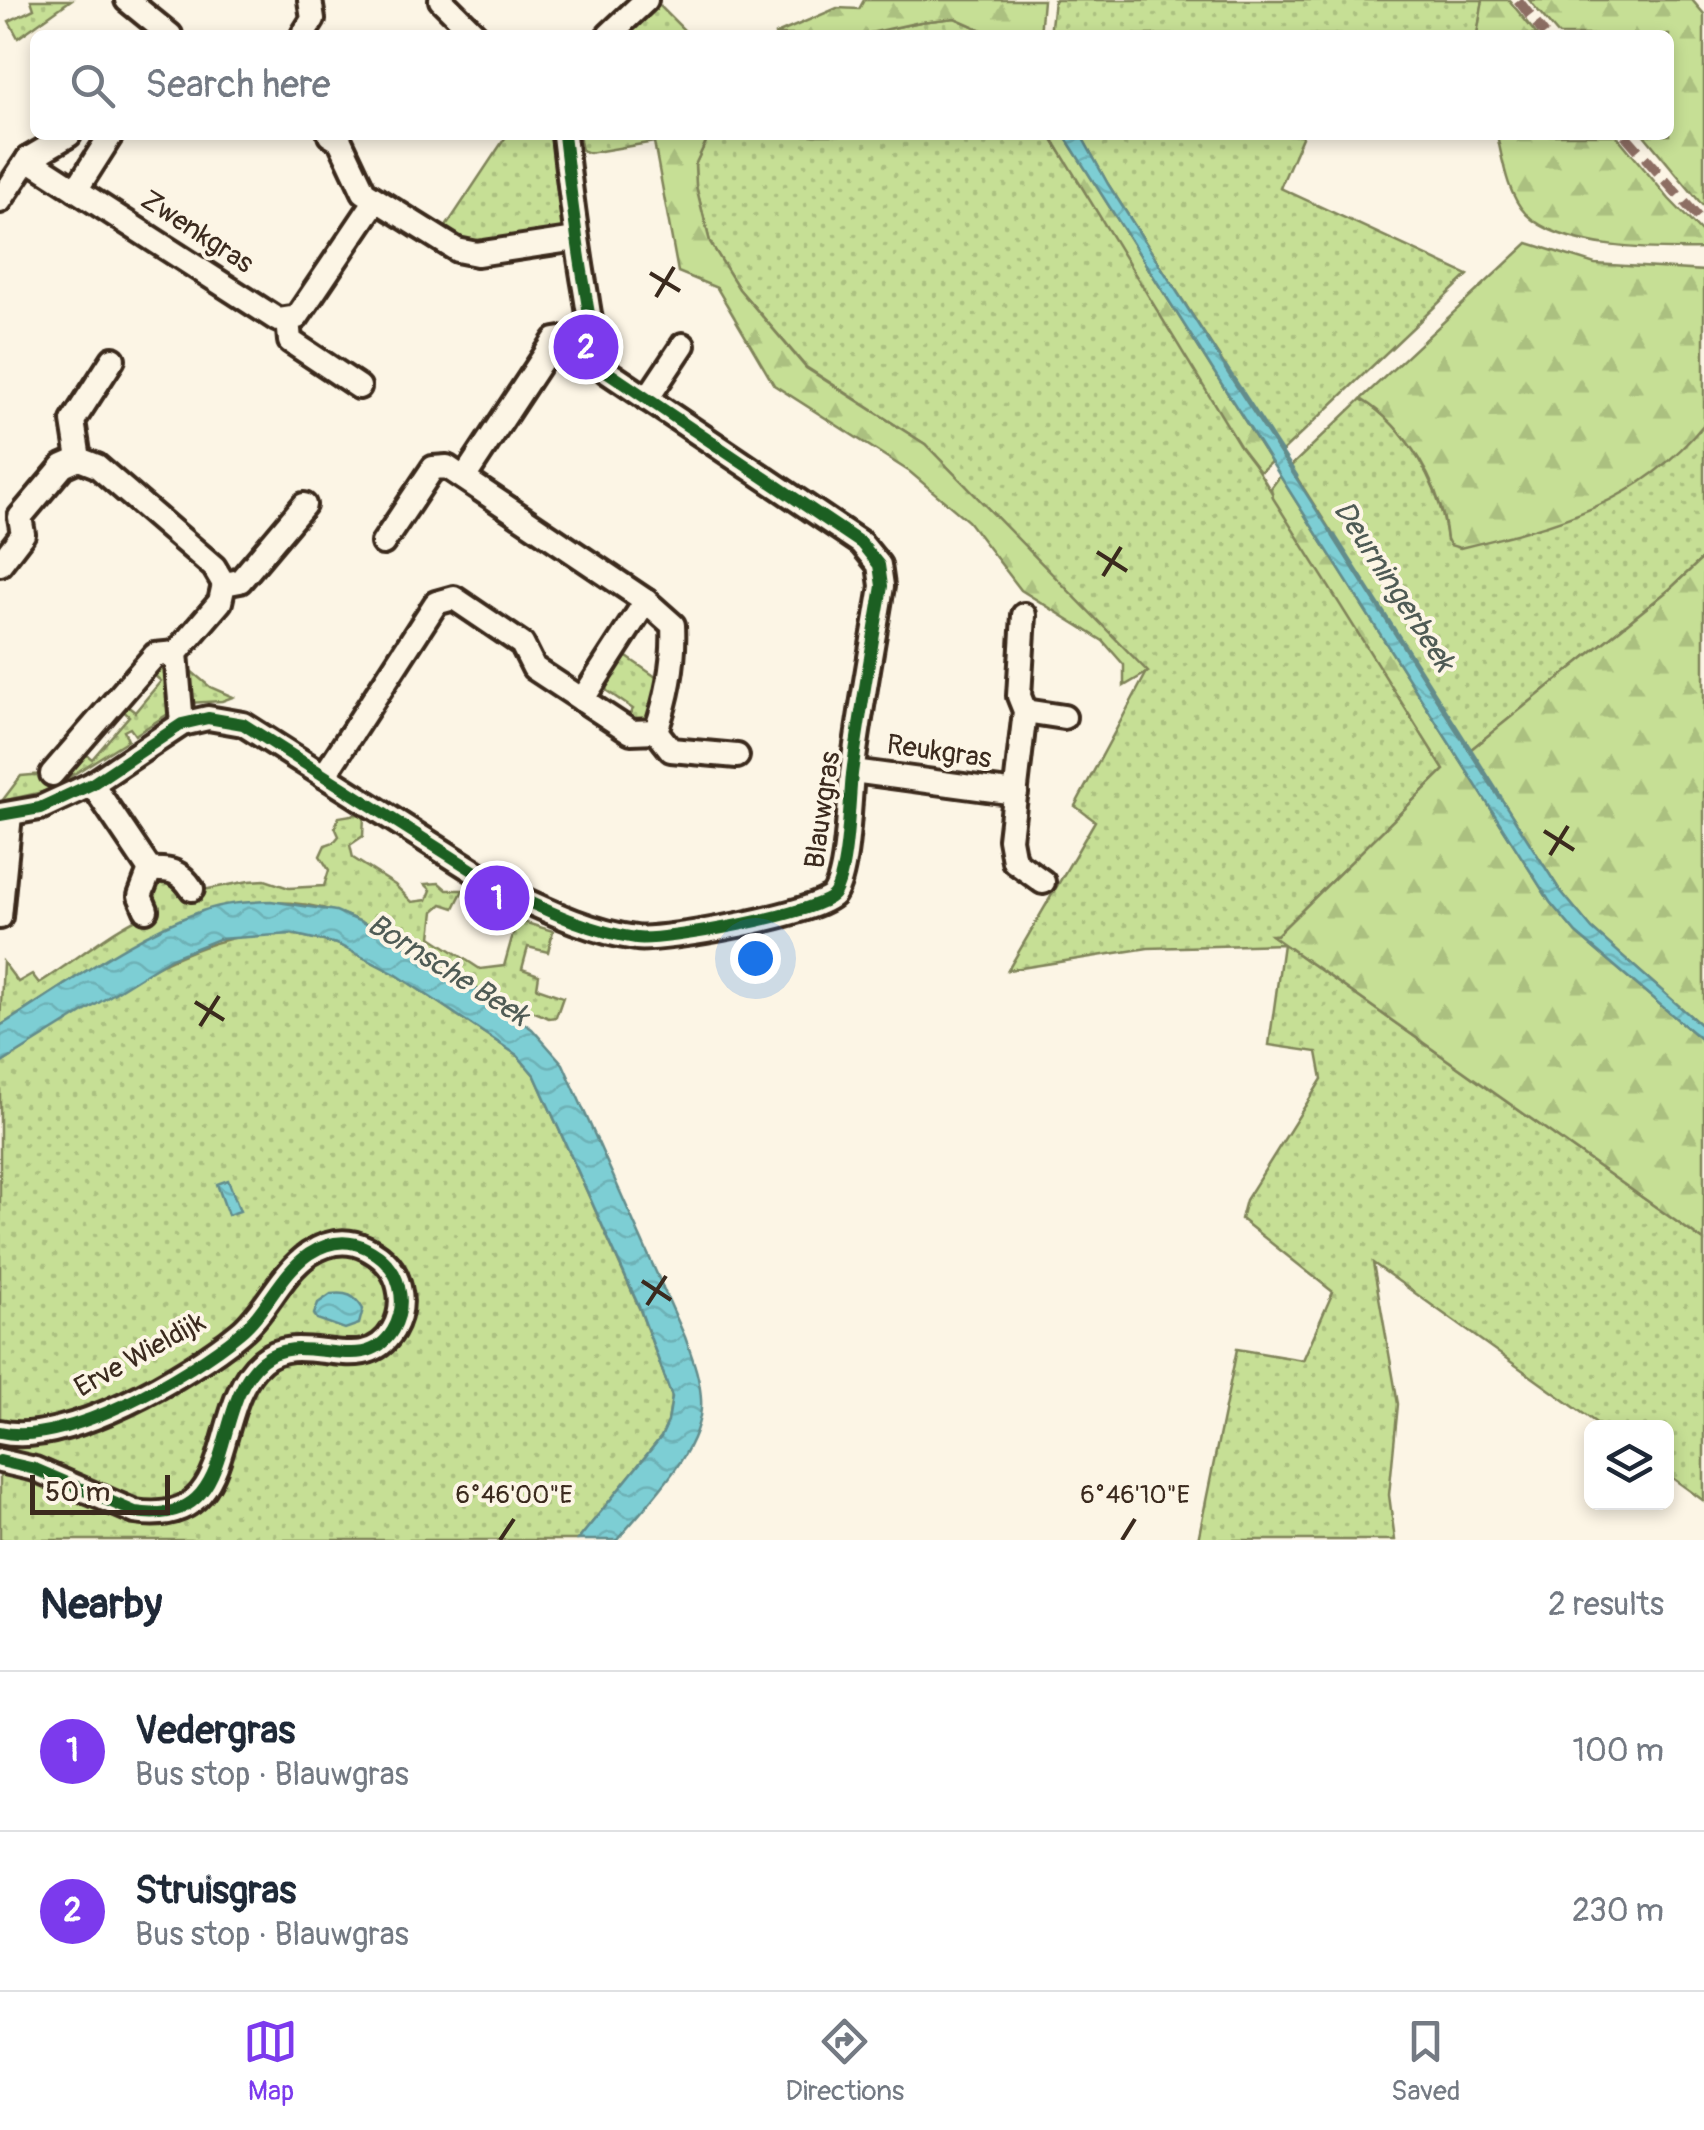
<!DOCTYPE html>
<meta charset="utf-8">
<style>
:root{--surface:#fff;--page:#f2f2f3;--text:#1f2937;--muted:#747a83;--line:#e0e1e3;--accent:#7c3aed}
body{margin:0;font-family:Pangolin,sans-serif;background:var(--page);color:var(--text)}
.controls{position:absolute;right:30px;bottom:30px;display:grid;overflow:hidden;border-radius:15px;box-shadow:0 5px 15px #0003}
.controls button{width:90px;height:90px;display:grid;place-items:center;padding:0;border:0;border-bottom:2px solid var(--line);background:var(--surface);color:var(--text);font:50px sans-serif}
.scale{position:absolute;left:30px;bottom:25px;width:140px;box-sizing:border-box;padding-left:10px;border:5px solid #3b2a1e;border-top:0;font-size:28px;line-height:35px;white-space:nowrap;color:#3b2a1e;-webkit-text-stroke:8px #fcf5e5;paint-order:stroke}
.you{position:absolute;left:755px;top:958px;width:35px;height:35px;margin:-25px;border:8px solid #fff;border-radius:50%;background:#1a73e8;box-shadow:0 0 0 15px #1a73e833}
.badge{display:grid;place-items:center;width:65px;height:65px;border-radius:50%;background:var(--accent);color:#fff;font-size:32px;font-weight:700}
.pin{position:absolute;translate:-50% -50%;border:5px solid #fff;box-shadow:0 2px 10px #0006}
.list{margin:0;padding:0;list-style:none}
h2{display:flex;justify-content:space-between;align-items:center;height:130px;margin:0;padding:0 40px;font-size:42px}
h2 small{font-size:32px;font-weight:400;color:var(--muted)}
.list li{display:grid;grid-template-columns:65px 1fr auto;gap:30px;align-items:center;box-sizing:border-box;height:160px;padding:0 40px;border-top:2px solid var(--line)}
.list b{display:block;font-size:38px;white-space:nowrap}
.list p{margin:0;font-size:32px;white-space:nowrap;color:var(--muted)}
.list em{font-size:32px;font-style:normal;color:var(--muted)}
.icon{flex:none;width:55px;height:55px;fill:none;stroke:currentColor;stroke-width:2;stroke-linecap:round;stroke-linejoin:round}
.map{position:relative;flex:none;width:1704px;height:1540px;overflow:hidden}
.search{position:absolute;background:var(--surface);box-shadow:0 5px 15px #0003;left:30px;right:30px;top:30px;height:110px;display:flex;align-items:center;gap:25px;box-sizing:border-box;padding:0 35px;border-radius:15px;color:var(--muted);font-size:38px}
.sheet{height:450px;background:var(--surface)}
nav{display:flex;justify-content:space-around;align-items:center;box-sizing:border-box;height:140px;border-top:2px solid var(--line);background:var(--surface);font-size:28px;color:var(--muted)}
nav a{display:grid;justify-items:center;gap:5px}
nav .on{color:var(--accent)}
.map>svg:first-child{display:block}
.grass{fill:url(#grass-dots);stroke:#80845a;stroke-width:2.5}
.forest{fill:url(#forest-firs);stroke:#80845a;stroke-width:2.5}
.water{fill:url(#water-waves);stroke:#638c8b;stroke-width:2.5}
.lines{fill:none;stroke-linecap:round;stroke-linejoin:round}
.stream{stroke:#638c8b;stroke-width:5}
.minor-casing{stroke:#3b2a1e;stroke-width:30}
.minor{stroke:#fcf5e5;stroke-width:22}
.quiet{stroke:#8d6e63;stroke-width:10;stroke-dasharray:20 10;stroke-linecap:butt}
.cycleway-casing{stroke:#fcf5e5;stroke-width:19}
.cycleway{stroke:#1b5e20;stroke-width:12}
.ticks{fill:none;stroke:#3b2a1e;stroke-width:4}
.labels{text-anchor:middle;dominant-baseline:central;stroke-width:8;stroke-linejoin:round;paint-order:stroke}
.street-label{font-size:28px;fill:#3b2a1e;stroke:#fcf5e5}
.water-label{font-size:30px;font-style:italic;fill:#4f5b55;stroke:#fcf5e5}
.ticks-label{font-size:25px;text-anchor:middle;fill:#3b2a1e;stroke:#fcf5e5;stroke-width:8;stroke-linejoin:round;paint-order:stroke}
</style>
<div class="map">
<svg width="1704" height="1540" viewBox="0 0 1704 1540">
<defs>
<pattern id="grass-dots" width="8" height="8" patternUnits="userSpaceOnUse" patternTransform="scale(2.5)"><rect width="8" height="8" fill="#c6df95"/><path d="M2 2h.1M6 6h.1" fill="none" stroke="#abc080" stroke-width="1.8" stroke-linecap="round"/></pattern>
<pattern id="forest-firs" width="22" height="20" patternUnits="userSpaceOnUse" patternTransform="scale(2.5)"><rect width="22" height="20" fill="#c6df95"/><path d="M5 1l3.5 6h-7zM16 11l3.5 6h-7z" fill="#abc080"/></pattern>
<pattern id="water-waves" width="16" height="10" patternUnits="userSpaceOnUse" patternTransform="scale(2.5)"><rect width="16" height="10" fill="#7dced4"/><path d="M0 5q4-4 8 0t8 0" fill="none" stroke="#6db1b6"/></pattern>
</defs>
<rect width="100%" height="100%" fill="#fcf5e5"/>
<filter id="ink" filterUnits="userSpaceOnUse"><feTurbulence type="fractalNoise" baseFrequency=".01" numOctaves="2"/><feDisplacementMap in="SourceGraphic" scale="20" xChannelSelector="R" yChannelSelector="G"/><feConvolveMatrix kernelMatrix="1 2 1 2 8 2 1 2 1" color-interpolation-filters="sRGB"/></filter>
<g filter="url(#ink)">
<!-- grass -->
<g class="grass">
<path d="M 31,0 L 71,0 L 18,38 L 9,21 L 34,9 Z"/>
<path d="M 1054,0 L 1483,0 L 1477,35 L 1050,35 Z"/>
<path d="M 656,2 L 689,35 L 622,35 Z"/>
<path d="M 955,18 L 993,35 L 861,35 L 920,22 Z"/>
<path d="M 507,135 L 550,135 L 565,224 L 561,228 L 474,246 L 445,228 Z"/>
<path d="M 579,135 L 659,135 L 654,142 L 589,153 L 582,150 Z"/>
<path d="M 709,135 L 1050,135 L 1444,770 L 1277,935 L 1272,936 L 1704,1241 L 1704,1501 L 1667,1474 L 1666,1428 L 1602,1427 L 1373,1263 L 1398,1404 L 1389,1495 L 1395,1540 L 1198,1540 L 1237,1349 L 1303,1360 L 1333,1292 L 1241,1219 L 1246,1200 L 1322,1079 L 1317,1052 L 1269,1045 L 1283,944 L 1148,948 L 1008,970 L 1095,821 L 1075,806 L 1147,672 L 925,444 L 806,367 L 739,289 L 710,242 L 696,186 L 695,165 Z"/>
<path d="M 1081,135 L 1303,135 L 1280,188 L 1468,275 L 1281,453 L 1108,184 Z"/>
<path d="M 580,345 L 584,375 L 555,355 L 560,347 Z"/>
<path d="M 1361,399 C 1407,427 1441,486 1447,540 L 1699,431 L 1704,424 L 1704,557 L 1670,589 L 1470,750 L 1290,467 Z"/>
<path d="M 621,653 L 659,679 L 649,722 L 625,721 L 633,709 L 607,691 L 603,679 Z"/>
<path d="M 158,661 L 169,667 L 171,712 L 135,735 L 130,728 L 124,731 L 128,740 L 47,791 L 2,801 L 21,776 L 44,774 L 81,750 L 92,759 L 129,716 L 118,706 L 122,702 L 135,712 L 161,681 L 149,671 Z"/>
<path d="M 185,666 L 210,687 L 233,697 L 222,701 L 189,703 Z"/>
<path d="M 357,814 L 364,816 L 363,836 L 350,845 L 353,858 L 395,885 L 412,902 L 427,900 L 431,890 L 425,884 L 439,883 L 447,890 L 463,890 L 454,908 L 442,904 L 434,911 L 431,937 L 480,969 L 504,966 L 517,920 L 553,931 L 548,952 L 528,947 L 522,969 L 539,975 L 537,988 L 563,997 L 556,1017 L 549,1018 C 523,1007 495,998 471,985 C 426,961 385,928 336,912 C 212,871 100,965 0,1026 L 3,962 L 18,982 L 32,974 L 39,983 C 78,959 112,928 155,910 L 149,894 L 152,885 L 160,879 L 198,891 L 249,881 L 265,880 L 289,888 L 324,886 L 329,870 L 320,856 L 325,845 L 334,842 L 339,836 L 335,827 L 339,817 Z"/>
<path d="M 255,934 L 292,934 L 337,944 L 397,975 L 517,1055 L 535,1076 L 640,1310 L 672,1397 L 668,1422 L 661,1437 L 578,1540 L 0,1540 L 0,1064 C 79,1015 162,947 255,934 Z"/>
</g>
<!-- forest -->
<g class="forest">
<path d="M 864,0 L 1043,0 L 1040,35 L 993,35 L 955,18 L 920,22 L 861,35 L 774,35 L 837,8 L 859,9 Z"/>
<path d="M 1483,0 L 1509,0 L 1537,35 L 1477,35 Z"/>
<path d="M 1529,0 L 1692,0 L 1704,14 L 1704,207 L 1644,135 L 1669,135 L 1669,35 L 1559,35 Z"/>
<path d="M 659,135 L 709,135 L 695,165 L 696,186 L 710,242 L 739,289 L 806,368 L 925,444 L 1148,672 L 1124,686 L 1124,665 L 1103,641 L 1021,590 L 968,521 L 910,472 L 774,385 L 717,288 L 678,272 L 654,142 Z"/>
<path d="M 1050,135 L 1064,135 L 1271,462 L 1260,472 L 1240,446 Z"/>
<path d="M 1497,135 L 1616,135 L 1669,199 L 1704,235 L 1704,249 C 1656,250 1562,250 1526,214 C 1507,194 1503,161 1497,135 Z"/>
<path d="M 1528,243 L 1595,264 L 1704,271 L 1704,424 C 1640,504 1556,525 1460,548 L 1450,545 L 1447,539 C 1442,486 1407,427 1361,399 Z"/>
<path d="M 1280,476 L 1550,902 L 1576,933 L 1704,1042 L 1704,1241 L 1271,935 L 1277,935 L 1444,770 L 1273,498 L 1271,488 Z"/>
<path d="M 1704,557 L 1704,1028 L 1592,929 L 1559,889 L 1470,750 L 1670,589 Z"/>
</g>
<!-- water -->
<g class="water">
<path d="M 1064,135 L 1081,135 L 1108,184 L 1559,889 L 1592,929 L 1704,1028 L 1704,1042 L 1576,933 L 1550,902 Z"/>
<path d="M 271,901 L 336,911 L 375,928 L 473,986 L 532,1029 L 563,1064 L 685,1337 C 692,1357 700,1377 701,1399 C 705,1448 647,1504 617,1540 L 578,1540 L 661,1437 L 668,1422 L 672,1397 L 640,1309 L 535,1076 L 517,1055 L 397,975 L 337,944 L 292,934 L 219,939 L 171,958 L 0,1064 L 0,1026 C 64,987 130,936 202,911 C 224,903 247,902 271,901 Z"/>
<path d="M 228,1180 L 240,1211 L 228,1215 L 217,1184 Z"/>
<path d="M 331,1294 C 346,1292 355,1295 363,1309 L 359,1324 L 345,1329 L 317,1319 L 314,1314 L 318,1303 Z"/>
</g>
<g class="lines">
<!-- stream -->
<g class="stream">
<path d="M 1226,368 L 1296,476"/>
<path d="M 1334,536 L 1500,797"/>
</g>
<!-- minor casing -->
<g class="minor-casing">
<g id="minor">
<path d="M 127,0 L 170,35"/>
<path d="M 441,0 L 476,35"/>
<path d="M 303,35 L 313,19 L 310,0"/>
<path d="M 609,35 L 646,0"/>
<path d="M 330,135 L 340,141 L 364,192 L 457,250 L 477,254 L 576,239"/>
<path d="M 28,159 L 278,320 L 297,317 L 376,200"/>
<path d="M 76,190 L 111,135"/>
<path d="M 0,201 L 28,159 L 69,135"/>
<path d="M 288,319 L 290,341 L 359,387"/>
<path d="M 647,399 L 683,345"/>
<path d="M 79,459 L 73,421 L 113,359"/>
<path d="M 464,478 L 555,340 L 592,334"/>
<path d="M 383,543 L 433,468 L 447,467 L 646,601 L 673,625 C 675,662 668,696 656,731"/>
<path d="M 0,564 L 23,534 L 20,517 L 63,466 L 79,459 L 97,466 L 214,567 L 224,584"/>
<path d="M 1024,615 L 1019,696 L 1025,711 L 1010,839 L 1014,861 L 1043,882"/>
<path d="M 582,700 L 646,601"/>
<path d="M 1025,711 L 1064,717"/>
<path d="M 182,724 L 176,653 L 220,602 L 224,584 L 240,581 L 304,505"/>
<path d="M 853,771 L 1016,793"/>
<path d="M 52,774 L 155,655 L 176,653"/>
<path d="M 324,776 L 436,603 L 454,598 L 522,644 L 534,668 L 631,732 L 656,731 L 671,750 L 737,756"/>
<path d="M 92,784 L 150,870"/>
<path d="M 0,815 L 40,808 L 92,784 L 182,724 L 208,718 L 243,724 L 507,892 C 548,911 591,932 636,938 C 662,942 821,913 834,894 C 848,872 849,803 852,774 C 860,711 872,648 882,586 L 879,565 L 861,543 L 606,371 C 592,346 590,318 585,289 C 576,238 570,187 564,135"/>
<path d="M 150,870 C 171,869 180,871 192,889"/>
<path d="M 146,910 L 140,896 L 150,870"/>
<path d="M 0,917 L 10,815"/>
<path d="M 0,1432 C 64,1448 191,1374 240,1333 C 267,1311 280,1274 309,1254 C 327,1242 346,1238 366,1248 C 382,1256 395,1269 399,1287 C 403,1303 401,1316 393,1330 C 363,1381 302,1327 262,1361 C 208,1406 242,1528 135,1512 L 35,1469 L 0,1461"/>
</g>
</g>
<!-- minor -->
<use href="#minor" class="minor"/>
<!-- quiet -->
<g class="quiet">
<path d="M 1518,0 L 1545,35"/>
<path d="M 1625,135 L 1704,224"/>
</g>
<!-- cycleway casing -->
<g class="cycleway-casing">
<g id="cycleway">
<path d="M 0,815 L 40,808 L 92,784 L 182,724 L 208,718 L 243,724 L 507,892 C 548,911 591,932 636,938 C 662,942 821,913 834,894 C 848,872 849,803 852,774 C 860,711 872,648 882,586 L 879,565 L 861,543 L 606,371 C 592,346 590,318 585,289 C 576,238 570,187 564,135"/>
<path d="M 0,1432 C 64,1448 191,1374 240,1333 C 267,1311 280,1274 309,1254 C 327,1242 346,1238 366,1248 C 382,1256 395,1269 399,1287 C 403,1303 401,1316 393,1330 C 363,1381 302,1327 262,1361 C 208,1406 242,1528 135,1512 L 35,1469 L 0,1461"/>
</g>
</g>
<!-- cycleway -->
<use href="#cycleway" class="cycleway"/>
</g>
</g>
<!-- ticks -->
<path class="ticks" d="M 650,273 L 680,291M 656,297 L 674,267M 1097,552 L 1127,571M 1103,576 L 1121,547M 1544,831 L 1574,850M 1550,855 L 1568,826M 195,1002 L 224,1020M 200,1026 L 219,996M 642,1281 L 671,1300M 647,1305 L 666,1276M 500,1540 L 514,1519M 1122,1540 L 1135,1519"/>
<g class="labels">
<!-- street labels -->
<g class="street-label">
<text transform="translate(197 232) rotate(33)">Zwenkgras</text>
<text transform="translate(939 752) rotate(8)">Reukgras</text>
<text transform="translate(823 810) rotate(-82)">Blauwgras</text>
<text transform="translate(140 1355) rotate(-29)">Erve Wieldijk</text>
</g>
<!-- water labels -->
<g class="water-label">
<text transform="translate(1394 586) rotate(57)">Deurningerbeek</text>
<text transform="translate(448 970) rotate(32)">Bornsche Beek</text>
</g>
</g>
<g class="ticks-label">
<text x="514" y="1503">6°46'00"E</text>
<text x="1135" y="1503">6°46'10"E</text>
</g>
</svg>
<div class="controls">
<button><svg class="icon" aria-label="layers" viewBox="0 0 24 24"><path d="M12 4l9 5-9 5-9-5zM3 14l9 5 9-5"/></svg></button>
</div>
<div class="scale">50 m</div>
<div class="you"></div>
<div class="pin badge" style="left:497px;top:898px">1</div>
<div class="pin badge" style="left:586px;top:347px">2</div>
<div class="search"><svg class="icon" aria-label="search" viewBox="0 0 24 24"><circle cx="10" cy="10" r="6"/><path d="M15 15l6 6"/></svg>Search here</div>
</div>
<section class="sheet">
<h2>Nearby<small>2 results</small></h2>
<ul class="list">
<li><span class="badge">1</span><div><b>Vedergras</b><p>Bus stop · Blauwgras</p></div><em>100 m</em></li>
<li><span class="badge">2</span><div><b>Struisgras</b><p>Bus stop · Blauwgras</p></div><em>230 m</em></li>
</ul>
</section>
<nav>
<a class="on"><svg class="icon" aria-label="map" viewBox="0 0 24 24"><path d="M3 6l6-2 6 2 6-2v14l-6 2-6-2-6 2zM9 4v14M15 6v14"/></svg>Map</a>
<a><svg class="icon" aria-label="directions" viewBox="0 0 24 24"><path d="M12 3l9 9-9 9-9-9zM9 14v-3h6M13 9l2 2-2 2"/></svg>Directions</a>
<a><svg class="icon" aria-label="saved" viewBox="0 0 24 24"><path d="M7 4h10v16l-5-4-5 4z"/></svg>Saved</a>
</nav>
